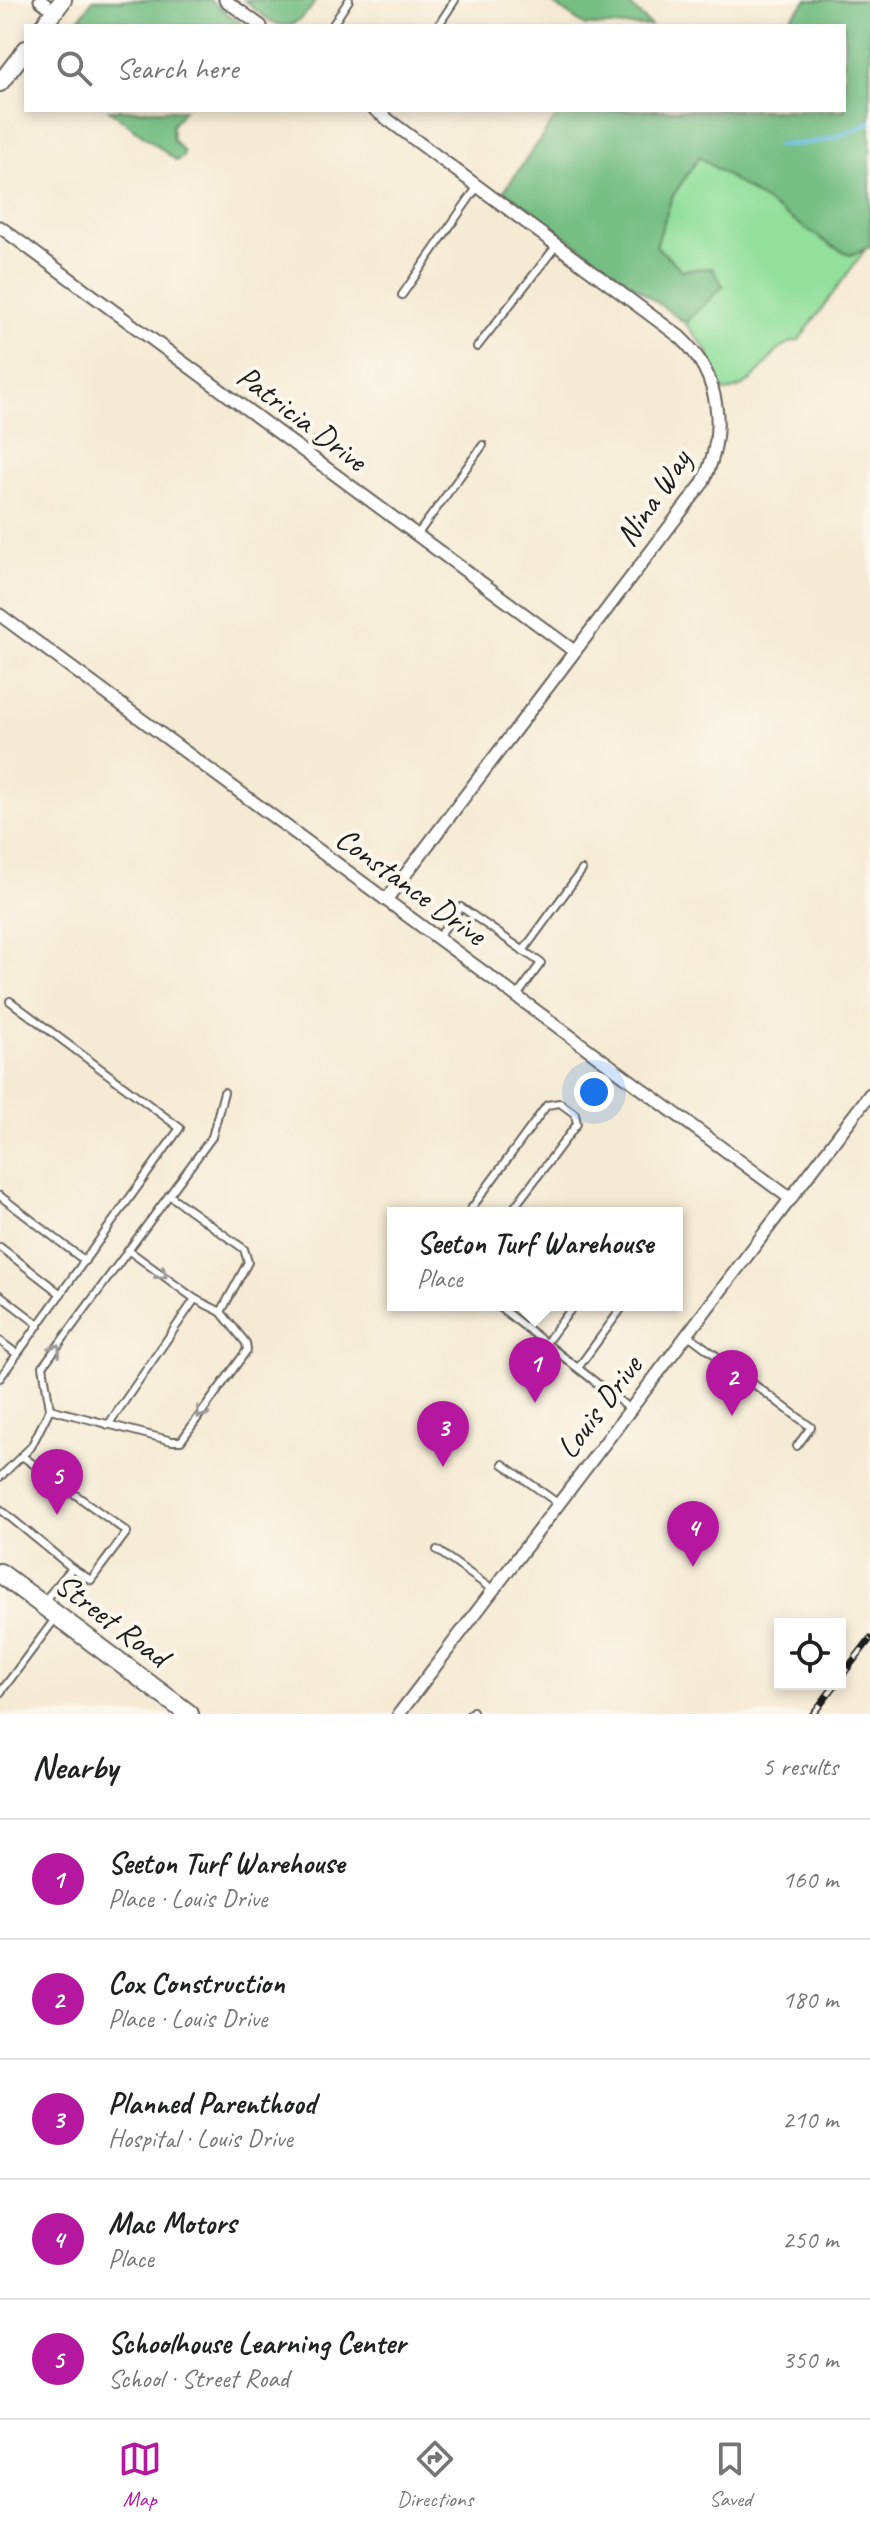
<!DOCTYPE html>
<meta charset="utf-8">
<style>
:root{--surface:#fff;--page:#f2f2f2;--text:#202124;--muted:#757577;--line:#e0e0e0;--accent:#b5179e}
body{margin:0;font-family:Caveat,sans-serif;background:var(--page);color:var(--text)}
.controls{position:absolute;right:24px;bottom:24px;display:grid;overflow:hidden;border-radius:0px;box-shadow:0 4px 12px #0003}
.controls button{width:72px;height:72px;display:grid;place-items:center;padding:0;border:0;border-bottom:2px solid var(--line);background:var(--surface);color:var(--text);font:40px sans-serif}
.you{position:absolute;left:594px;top:1092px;width:28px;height:28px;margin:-20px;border:6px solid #fff;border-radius:50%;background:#1a73e8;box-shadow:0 0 0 12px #1a73e833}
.badge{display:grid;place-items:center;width:52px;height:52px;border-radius:50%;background:var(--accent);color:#fff;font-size:26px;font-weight:700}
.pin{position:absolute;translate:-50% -66px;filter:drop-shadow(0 2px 4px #0008)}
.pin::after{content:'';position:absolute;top:42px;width:28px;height:24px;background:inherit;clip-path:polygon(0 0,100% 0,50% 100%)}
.popup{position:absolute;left:387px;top:1207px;width:296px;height:104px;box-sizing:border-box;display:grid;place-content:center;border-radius:0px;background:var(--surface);filter:drop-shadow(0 2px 6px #0005);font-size:26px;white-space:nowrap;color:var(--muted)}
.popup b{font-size:30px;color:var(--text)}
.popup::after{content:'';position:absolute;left:50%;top:100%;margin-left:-16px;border:16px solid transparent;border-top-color:var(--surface)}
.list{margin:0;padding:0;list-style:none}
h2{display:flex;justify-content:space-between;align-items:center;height:104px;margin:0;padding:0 32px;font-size:34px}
h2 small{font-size:26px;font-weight:400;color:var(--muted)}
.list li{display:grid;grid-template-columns:52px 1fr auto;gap:24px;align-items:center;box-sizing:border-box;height:120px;padding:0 32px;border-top:2px solid var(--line)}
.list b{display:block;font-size:30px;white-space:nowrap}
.list p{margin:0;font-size:26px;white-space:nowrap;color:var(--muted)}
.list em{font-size:26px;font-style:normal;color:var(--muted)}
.icon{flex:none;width:44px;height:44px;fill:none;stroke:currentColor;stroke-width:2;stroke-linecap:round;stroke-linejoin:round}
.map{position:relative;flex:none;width:870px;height:1714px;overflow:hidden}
.search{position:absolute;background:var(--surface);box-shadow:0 4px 12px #0003;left:24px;right:24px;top:24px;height:88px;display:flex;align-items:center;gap:20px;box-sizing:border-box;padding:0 28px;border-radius:0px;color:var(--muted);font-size:30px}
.sheet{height:704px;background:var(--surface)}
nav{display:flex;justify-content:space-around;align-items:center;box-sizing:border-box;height:112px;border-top:2px solid var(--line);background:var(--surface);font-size:22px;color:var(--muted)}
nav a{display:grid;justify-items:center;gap:4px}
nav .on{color:var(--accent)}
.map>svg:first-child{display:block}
.green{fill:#93df9c;stroke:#587e5c;stroke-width:2}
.forest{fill:#76be84;stroke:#496d50;stroke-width:2}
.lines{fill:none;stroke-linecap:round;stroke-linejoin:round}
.stream{stroke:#73c0ed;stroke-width:4}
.lane-casing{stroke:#68645c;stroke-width:10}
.street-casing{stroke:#68645c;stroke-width:15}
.secondary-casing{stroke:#68645c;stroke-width:20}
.primary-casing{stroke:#68645c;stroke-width:22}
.lane{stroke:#fff;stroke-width:6}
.street{stroke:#fff;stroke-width:11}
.secondary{stroke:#fff;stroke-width:16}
.primary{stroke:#fff;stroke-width:18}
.rail-casing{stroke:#1c1c1c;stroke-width:7}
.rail{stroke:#fbf7ec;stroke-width:4;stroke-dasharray:12;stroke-linecap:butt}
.oneway{stroke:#999}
.labels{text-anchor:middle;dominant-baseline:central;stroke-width:8;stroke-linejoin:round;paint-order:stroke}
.street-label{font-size:32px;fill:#1c1c1c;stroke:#fbf7ec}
</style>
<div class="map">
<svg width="870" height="1714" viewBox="0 0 870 1714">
<rect width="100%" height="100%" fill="#fbf7ec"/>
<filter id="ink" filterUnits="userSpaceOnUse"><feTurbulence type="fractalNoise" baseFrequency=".0125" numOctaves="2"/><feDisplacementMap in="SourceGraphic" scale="16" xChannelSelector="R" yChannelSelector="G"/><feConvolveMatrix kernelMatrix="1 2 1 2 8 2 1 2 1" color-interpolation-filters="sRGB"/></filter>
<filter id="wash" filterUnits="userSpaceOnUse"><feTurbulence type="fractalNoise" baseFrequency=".006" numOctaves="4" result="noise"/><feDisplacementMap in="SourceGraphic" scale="32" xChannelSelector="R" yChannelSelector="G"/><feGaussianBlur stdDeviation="1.8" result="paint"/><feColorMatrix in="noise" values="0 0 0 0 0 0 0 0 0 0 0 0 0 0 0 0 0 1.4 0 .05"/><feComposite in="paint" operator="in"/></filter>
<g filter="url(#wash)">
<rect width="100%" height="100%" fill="#f5ead4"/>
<!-- green -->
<path class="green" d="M 699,157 L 832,246 L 850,255 L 864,251 L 799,340 C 765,346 763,389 723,391 L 707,350 L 685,323 L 723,285 L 682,270 L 656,246 L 672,197 Z"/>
<!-- forest -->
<g class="forest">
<path d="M 93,0 L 210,0 L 244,26 L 74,26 Z"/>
<path d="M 244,0 L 315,0 C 312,10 306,13 299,20 C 279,36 260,12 244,0 Z"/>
<path d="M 548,0 L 625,0 L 651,26 L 585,26 Z"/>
<path d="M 807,0 L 870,0 L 870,247 L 850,255 L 832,246 L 699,157 L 672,197 L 656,246 L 682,270 L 712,268 L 723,286 L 685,323 L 504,191 L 561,110 L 844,110 L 844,26 L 782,26 Z"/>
<path d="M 109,110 L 184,110 L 172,126 L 173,140 L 184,152 L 183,157 L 177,161 Z"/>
</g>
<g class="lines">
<!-- stream -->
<path class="stream" d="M 777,145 C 814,145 837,139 870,122"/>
</g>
</g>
<g filter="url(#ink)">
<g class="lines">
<!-- lane casing -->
<g class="lane-casing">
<g id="lane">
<path d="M 332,26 L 349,0"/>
<path d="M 438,26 L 455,0"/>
<path d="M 402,295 L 478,186"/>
<path d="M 477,347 L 557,245"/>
<path d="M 417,535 L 483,445"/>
<path d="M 438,937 L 461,907 L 541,963 L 517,996"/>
<path d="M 523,951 L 582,870"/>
<path d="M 0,1196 L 85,1261"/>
<path d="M 468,1213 L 547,1105 L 560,1103 L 575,1114 L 577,1124 L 510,1213"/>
<path d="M 0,1247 L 61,1294"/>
<path d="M 128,1250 L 195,1299 L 221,1312"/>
<path d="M 0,1295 L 39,1325"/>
<path d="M 497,1305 L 630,1409"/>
<path d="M 687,1334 L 811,1427 L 797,1446"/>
<path d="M 0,1341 L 17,1354"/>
<path d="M 546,1343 L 574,1305"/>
<path d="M 578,1368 L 624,1305"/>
<path d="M 0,1378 L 180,1128 L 10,1001"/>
<path d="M 50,1409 L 172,1441 L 181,1441 L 247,1350 L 246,1343 L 221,1312 L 248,1262 L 244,1249 L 169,1195"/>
<path d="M 108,1425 L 195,1299"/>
<path d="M 22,1456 L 127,1532 L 91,1580 L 72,1568 L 44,1601"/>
<path d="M 503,1464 L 559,1504"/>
<path d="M 0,1477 L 31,1447 L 50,1409 L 43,1366 L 212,1137 L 224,1092"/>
<path d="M 0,1509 L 72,1568"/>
<path d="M 437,1550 L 493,1590"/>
<path d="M 0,1693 L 55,1619"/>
<path d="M 470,1714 L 473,1711"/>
</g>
</g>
<!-- street casing -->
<g class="street-casing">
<g id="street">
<path d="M 40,0 L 54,11"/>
<path d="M 225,0 L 261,26"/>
<path d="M 375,110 L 680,337 C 722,376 727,435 702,484 L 386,900"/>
<path d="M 0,227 L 574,651"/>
<path d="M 0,615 L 791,1199"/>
<path d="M 399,1714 L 870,1094"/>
</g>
</g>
<!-- secondary casing -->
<g class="secondary-casing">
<g id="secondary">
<path d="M 43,26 L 63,0"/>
<path d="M 0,83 L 26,49"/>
</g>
</g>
<!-- primary casing -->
<g class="primary-casing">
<path id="primary" d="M 0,1573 L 189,1714"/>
</g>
<!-- lane -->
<use href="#lane" class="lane"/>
<!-- street -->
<use href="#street" class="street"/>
<!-- secondary -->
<use href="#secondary" class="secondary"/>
<!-- primary -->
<use href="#primary" class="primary"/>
<!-- rail casing -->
<g class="rail-casing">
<g id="rail">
<path d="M 840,1678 L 870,1639"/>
<path d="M 813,1714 L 836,1684"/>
</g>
</g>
<!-- rail -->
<use href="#rail" class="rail"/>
</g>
<!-- one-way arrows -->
<defs><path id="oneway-chevron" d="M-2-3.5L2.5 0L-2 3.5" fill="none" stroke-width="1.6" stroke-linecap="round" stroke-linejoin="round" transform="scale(2)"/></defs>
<g class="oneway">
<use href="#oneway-chevron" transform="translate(162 1274) rotate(35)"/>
<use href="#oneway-chevron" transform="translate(56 1349) rotate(-54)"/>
<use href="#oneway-chevron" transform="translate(201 1413) rotate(126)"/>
</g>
</g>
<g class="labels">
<!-- street labels -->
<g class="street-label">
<text transform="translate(302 418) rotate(37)">Patricia Drive</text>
<text transform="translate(653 498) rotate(-56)">Nina Way</text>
<text transform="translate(411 886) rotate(36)">Constance Drive</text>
<text transform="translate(599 1407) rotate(-53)">Louis Drive</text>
<text transform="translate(112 1620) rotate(37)">Street Road</text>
</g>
</g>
</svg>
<div class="controls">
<button><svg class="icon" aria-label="locate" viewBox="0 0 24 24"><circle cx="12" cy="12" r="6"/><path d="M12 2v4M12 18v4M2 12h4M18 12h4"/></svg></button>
</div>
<div class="you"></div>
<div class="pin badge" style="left:535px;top:1403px">1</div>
<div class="popup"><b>Seeton Turf Warehouse</b>Place</div>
<div class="pin badge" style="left:732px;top:1416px">2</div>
<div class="pin badge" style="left:443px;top:1467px">3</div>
<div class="pin badge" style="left:693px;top:1567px">4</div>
<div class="pin badge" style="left:57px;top:1515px">5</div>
<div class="search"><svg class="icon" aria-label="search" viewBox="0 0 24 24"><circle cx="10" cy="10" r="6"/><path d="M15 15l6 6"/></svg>Search here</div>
</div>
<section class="sheet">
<h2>Nearby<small>5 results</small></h2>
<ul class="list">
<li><span class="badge">1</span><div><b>Seeton Turf Warehouse</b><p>Place · Louis Drive</p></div><em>160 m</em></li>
<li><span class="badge">2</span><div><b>Cox Construction</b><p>Place · Louis Drive</p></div><em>180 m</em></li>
<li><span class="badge">3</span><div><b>Planned Parenthood</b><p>Hospital · Louis Drive</p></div><em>210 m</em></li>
<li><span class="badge">4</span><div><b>Mac Motors</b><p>Place</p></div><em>250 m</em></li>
<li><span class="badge">5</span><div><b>Schoolhouse Learning Center</b><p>School · Street Road</p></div><em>350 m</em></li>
</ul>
</section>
<nav>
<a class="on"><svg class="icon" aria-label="map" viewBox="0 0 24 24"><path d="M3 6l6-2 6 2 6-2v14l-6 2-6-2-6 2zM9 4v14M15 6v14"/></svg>Map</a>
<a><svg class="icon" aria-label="directions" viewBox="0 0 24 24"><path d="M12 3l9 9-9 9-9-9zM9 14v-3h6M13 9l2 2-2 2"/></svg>Directions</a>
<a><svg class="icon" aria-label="saved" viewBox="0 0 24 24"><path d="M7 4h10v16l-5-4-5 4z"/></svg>Saved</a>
</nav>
